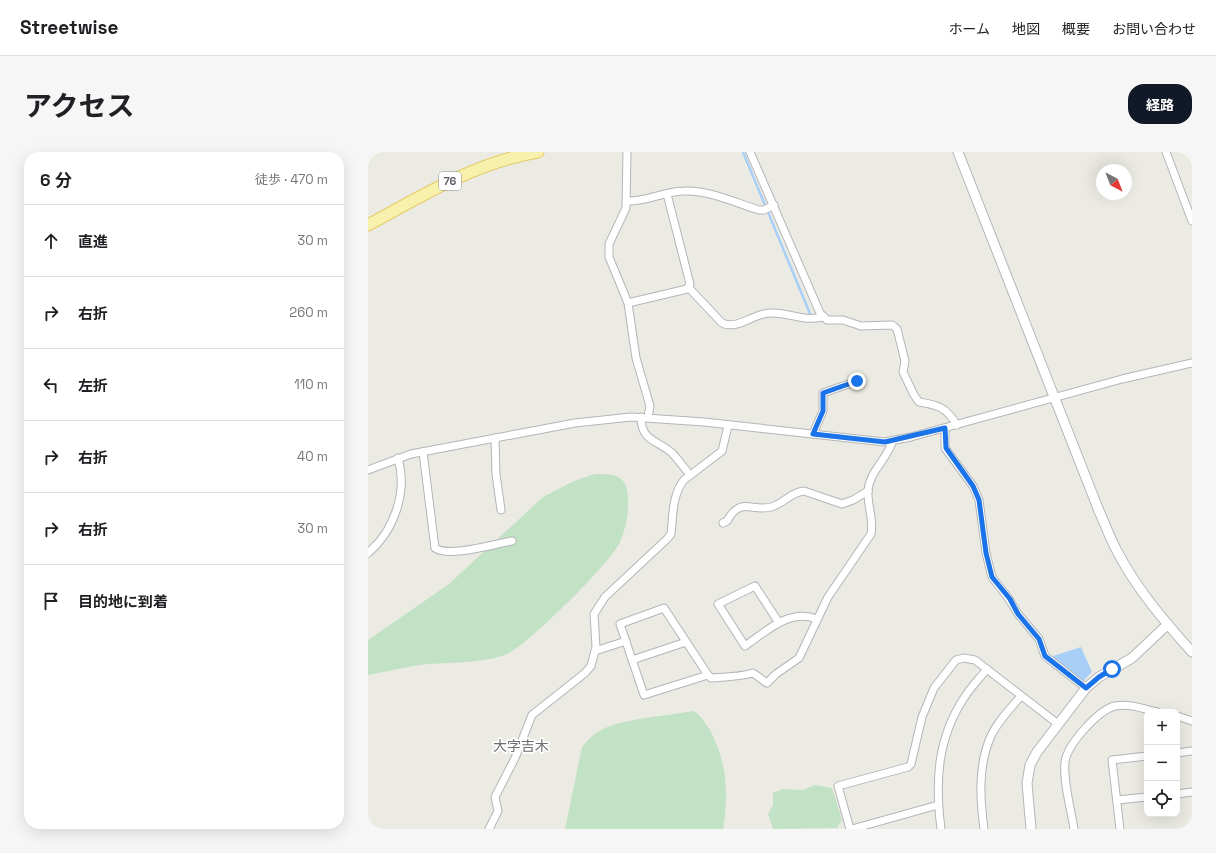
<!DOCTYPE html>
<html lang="ja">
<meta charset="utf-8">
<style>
:root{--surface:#fff;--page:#f6f6f6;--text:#202124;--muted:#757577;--line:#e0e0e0;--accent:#111827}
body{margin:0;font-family:"Space Grotesk","Noto Sans JP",sans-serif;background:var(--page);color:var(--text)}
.controls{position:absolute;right:12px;bottom:12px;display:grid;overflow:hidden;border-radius:8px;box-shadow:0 4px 16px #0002}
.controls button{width:36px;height:36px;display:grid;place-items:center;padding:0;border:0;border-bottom:1px solid var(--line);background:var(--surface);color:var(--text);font:20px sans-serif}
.compass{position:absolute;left:728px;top:12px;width:36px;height:36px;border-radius:50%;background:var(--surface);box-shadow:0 4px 16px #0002;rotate:138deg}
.stop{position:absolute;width:12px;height:12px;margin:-9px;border:3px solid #1a73e8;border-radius:50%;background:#fff}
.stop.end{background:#1a73e8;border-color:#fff;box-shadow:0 1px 4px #0008}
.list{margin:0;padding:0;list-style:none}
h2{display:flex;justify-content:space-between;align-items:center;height:52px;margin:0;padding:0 16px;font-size:17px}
h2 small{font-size:13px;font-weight:400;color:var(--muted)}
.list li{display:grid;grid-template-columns:26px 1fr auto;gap:12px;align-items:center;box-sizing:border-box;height:72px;padding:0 16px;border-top:1px solid var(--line)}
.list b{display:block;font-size:15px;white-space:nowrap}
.list em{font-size:13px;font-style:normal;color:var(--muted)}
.icon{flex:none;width:22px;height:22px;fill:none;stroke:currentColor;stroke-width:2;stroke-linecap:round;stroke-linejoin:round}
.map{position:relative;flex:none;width:824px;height:677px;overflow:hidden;border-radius:16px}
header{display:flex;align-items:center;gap:24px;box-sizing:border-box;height:56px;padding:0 20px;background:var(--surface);border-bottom:1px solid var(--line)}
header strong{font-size:19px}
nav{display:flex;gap:22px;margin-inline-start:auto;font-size:14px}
.intro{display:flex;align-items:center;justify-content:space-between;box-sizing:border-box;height:96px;padding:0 24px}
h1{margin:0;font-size:28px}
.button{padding:10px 18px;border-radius:16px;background:var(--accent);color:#fff;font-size:14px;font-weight:700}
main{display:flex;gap:24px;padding:0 24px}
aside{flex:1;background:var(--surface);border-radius:16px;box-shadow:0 4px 16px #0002}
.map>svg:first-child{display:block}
.green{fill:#c1e2c4}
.water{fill:#a8cff7}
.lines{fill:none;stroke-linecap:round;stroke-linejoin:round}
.stream{stroke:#a8cff7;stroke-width:2.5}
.minor-casing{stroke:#b3b5b9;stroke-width:9}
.tertiary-casing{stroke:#b3b5b9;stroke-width:11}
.primary-casing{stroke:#e4ca64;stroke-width:13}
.minor{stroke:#fff;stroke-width:7}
.tertiary{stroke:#fff;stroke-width:9}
.primary{stroke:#f7f1ad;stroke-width:11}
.route{stroke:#1a73e8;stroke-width:5}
.labels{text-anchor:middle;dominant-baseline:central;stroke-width:3.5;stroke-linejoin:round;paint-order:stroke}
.shield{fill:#fff;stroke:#8c8e91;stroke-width:1}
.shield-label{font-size:11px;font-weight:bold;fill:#5b5e62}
.quarter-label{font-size:14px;fill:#6c6f74;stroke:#fff}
</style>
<header>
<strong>Streetwise</strong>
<nav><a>ホーム</a><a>地図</a><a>概要</a><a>お問い合わせ</a></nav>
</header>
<div class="intro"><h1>アクセス</h1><a class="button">経路</a></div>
<main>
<aside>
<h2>6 分<small>徒歩 · 470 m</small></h2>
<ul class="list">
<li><svg class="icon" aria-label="ahead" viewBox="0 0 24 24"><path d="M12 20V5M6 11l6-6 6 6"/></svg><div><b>直進</b></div><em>30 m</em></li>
<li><svg class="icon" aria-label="right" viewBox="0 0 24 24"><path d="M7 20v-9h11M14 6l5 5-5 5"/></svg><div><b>右折</b></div><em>260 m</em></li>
<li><svg class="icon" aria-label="left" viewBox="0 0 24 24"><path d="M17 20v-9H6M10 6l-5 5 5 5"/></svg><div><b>左折</b></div><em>110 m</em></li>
<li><svg class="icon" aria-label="right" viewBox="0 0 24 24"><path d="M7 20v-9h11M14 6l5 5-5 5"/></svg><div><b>右折</b></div><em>40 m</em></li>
<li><svg class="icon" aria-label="right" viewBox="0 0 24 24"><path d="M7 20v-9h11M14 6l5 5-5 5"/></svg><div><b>右折</b></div><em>30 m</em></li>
<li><svg class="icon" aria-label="arrive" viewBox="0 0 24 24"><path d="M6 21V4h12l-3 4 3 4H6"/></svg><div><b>目的地に到着</b></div></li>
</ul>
</aside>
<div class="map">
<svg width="824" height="677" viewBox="0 0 824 677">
<rect width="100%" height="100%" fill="#ecebe3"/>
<!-- green -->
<g class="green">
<path d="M 227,322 C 247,322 259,323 260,346 C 261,361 258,376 252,390 C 243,411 161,491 141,501 C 119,512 76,510 51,513 C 34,516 17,520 0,523 L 0,488 L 81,432 L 175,345 L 206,329 Z"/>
<path d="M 325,559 C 334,564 338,572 343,580 C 359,612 361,642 355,677 L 197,677 L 214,595 C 220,588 226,581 235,577 C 259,566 299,564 325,559 Z"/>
<path d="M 447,633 L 464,636 L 474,668 L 469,676 L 405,677 L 400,662 L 405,653 L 405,641 L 415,637 L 435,638 Z"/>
</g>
<!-- water -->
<path class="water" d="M 713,495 L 724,520 L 715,529 L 711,525 L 709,526 L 682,505 Z"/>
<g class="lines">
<!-- stream -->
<path class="stream" d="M 375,0 L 443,164"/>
<!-- minor casing -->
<g class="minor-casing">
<g id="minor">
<path d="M 259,0 L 258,56 L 241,92 L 241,105 L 260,151 L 268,206 L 282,254 L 280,265"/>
<path d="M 382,0 L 452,161 L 459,168 L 475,168 L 493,174 L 524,173 L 529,177 L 537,209 L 535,220 L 546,243 L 551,250 C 570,253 578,255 589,273"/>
<path d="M 798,0 L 824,69"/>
<path d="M 259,49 C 279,50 296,39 317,39 C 341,38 368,51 391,58 L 396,58 L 406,53"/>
<path d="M 320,135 L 354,171 C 367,177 379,167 392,163 C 408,158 421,164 437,166 C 443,167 450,166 456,165"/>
<path d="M 260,151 L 319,137 L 322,132 L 299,42"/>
<path d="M 273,265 C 273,289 289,288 304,301 C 310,307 316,316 322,323"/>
<path d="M 577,276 L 577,296 L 605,334 L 611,348 L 618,401 L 624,425 L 641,447 L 650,462 L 671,487 L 677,504 L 718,536"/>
<path d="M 445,282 L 455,259 L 455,241 L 489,229"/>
<path d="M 127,286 L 128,322 L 133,358"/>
<path d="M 55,300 L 67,396 C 81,406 126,392 144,389"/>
<path d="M 0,318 L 43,302 L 207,271 L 263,265 L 336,270 L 517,290 L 543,285 L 754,227 L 824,211"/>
<path d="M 355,371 L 359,369 C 373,344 383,360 403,355 C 415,352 423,340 436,339 L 474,352 L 485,348 L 500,339"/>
<path d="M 0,401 C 26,379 40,340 30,306"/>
<path d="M 296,456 L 340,523 L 276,543 L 252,472 Z"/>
<path d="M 411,471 L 387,434 L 350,452 L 377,494 C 397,480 422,456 448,467"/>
<path d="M 227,499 L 258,489"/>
<path d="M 264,508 L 318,490"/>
<path d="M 340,523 L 343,526 C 357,525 371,525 385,521 L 399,531 L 408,522 L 431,506 L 460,445 L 503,382 C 506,367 499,353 500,338 C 502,319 520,306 525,288"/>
<path d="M 809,564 L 824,569"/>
<path d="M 809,601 L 824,599"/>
<path d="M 809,642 L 824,640"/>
<path d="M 749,648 L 779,645"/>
<path d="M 121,677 L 130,659 L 127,645 L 147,606 L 164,563 L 217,521 L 223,514 L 228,495 L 226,462 L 237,445 L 299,387 L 303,382 C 305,364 304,343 316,328 L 354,299 L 360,274"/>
<path d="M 482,677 L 470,634 L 540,615 L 543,612 L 554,565 L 566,536 L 588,508 L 596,506 L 607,508 L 690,572"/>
<path d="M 484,677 L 570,653"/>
<path d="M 573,677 C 567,630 569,587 596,546 C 602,536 611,527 619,517"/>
<path d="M 616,677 C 612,647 610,615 622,586 C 629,570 642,557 653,544"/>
<path d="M 706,677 C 703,657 695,630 697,610 C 699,593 730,558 747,554 C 760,551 776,557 789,560"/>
<path d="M 752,677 L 744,608 L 779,604"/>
</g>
</g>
<!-- tertiary casing -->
<g class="tertiary-casing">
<g id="tertiary">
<path d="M 590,0 L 731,359 C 737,372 742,386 749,399 C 768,436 796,469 824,500"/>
<path d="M 663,677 L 659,631 L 662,613 L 669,600 L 718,536 L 731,525 L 764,506 L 800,472"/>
</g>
</g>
<!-- primary casing -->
<g class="primary-casing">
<path id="primary" d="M 0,73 C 54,44 108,10 170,0"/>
</g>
<!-- minor -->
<use href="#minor" class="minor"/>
<!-- tertiary -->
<use href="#tertiary" class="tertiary"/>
<!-- primary -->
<use href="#primary" class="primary"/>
</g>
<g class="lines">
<!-- route -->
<path class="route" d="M 489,229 L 455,241 L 455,259 L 445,282 L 517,290 L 577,276 L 578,296 L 605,334 L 611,348 L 618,401 L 624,425 L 642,447 L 650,462 L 671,487 L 677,504 L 718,536 L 731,525 L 744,517"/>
</g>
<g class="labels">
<!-- shield labels -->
<rect class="shield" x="71" y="20" width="22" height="18" rx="3"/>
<g class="shield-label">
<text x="82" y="29">76</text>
</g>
<!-- quarter labels -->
<g class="quarter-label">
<text x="153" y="594">大字吉木</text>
</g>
</g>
</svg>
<div class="controls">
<button>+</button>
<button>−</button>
<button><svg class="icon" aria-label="locate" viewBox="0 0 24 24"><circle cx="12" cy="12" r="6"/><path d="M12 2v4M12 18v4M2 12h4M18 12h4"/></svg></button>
</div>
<svg class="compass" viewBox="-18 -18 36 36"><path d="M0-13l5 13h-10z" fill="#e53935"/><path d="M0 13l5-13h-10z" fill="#757577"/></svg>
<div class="stop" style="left:744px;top:517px"></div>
<div class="stop end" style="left:489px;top:229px"></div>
</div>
</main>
